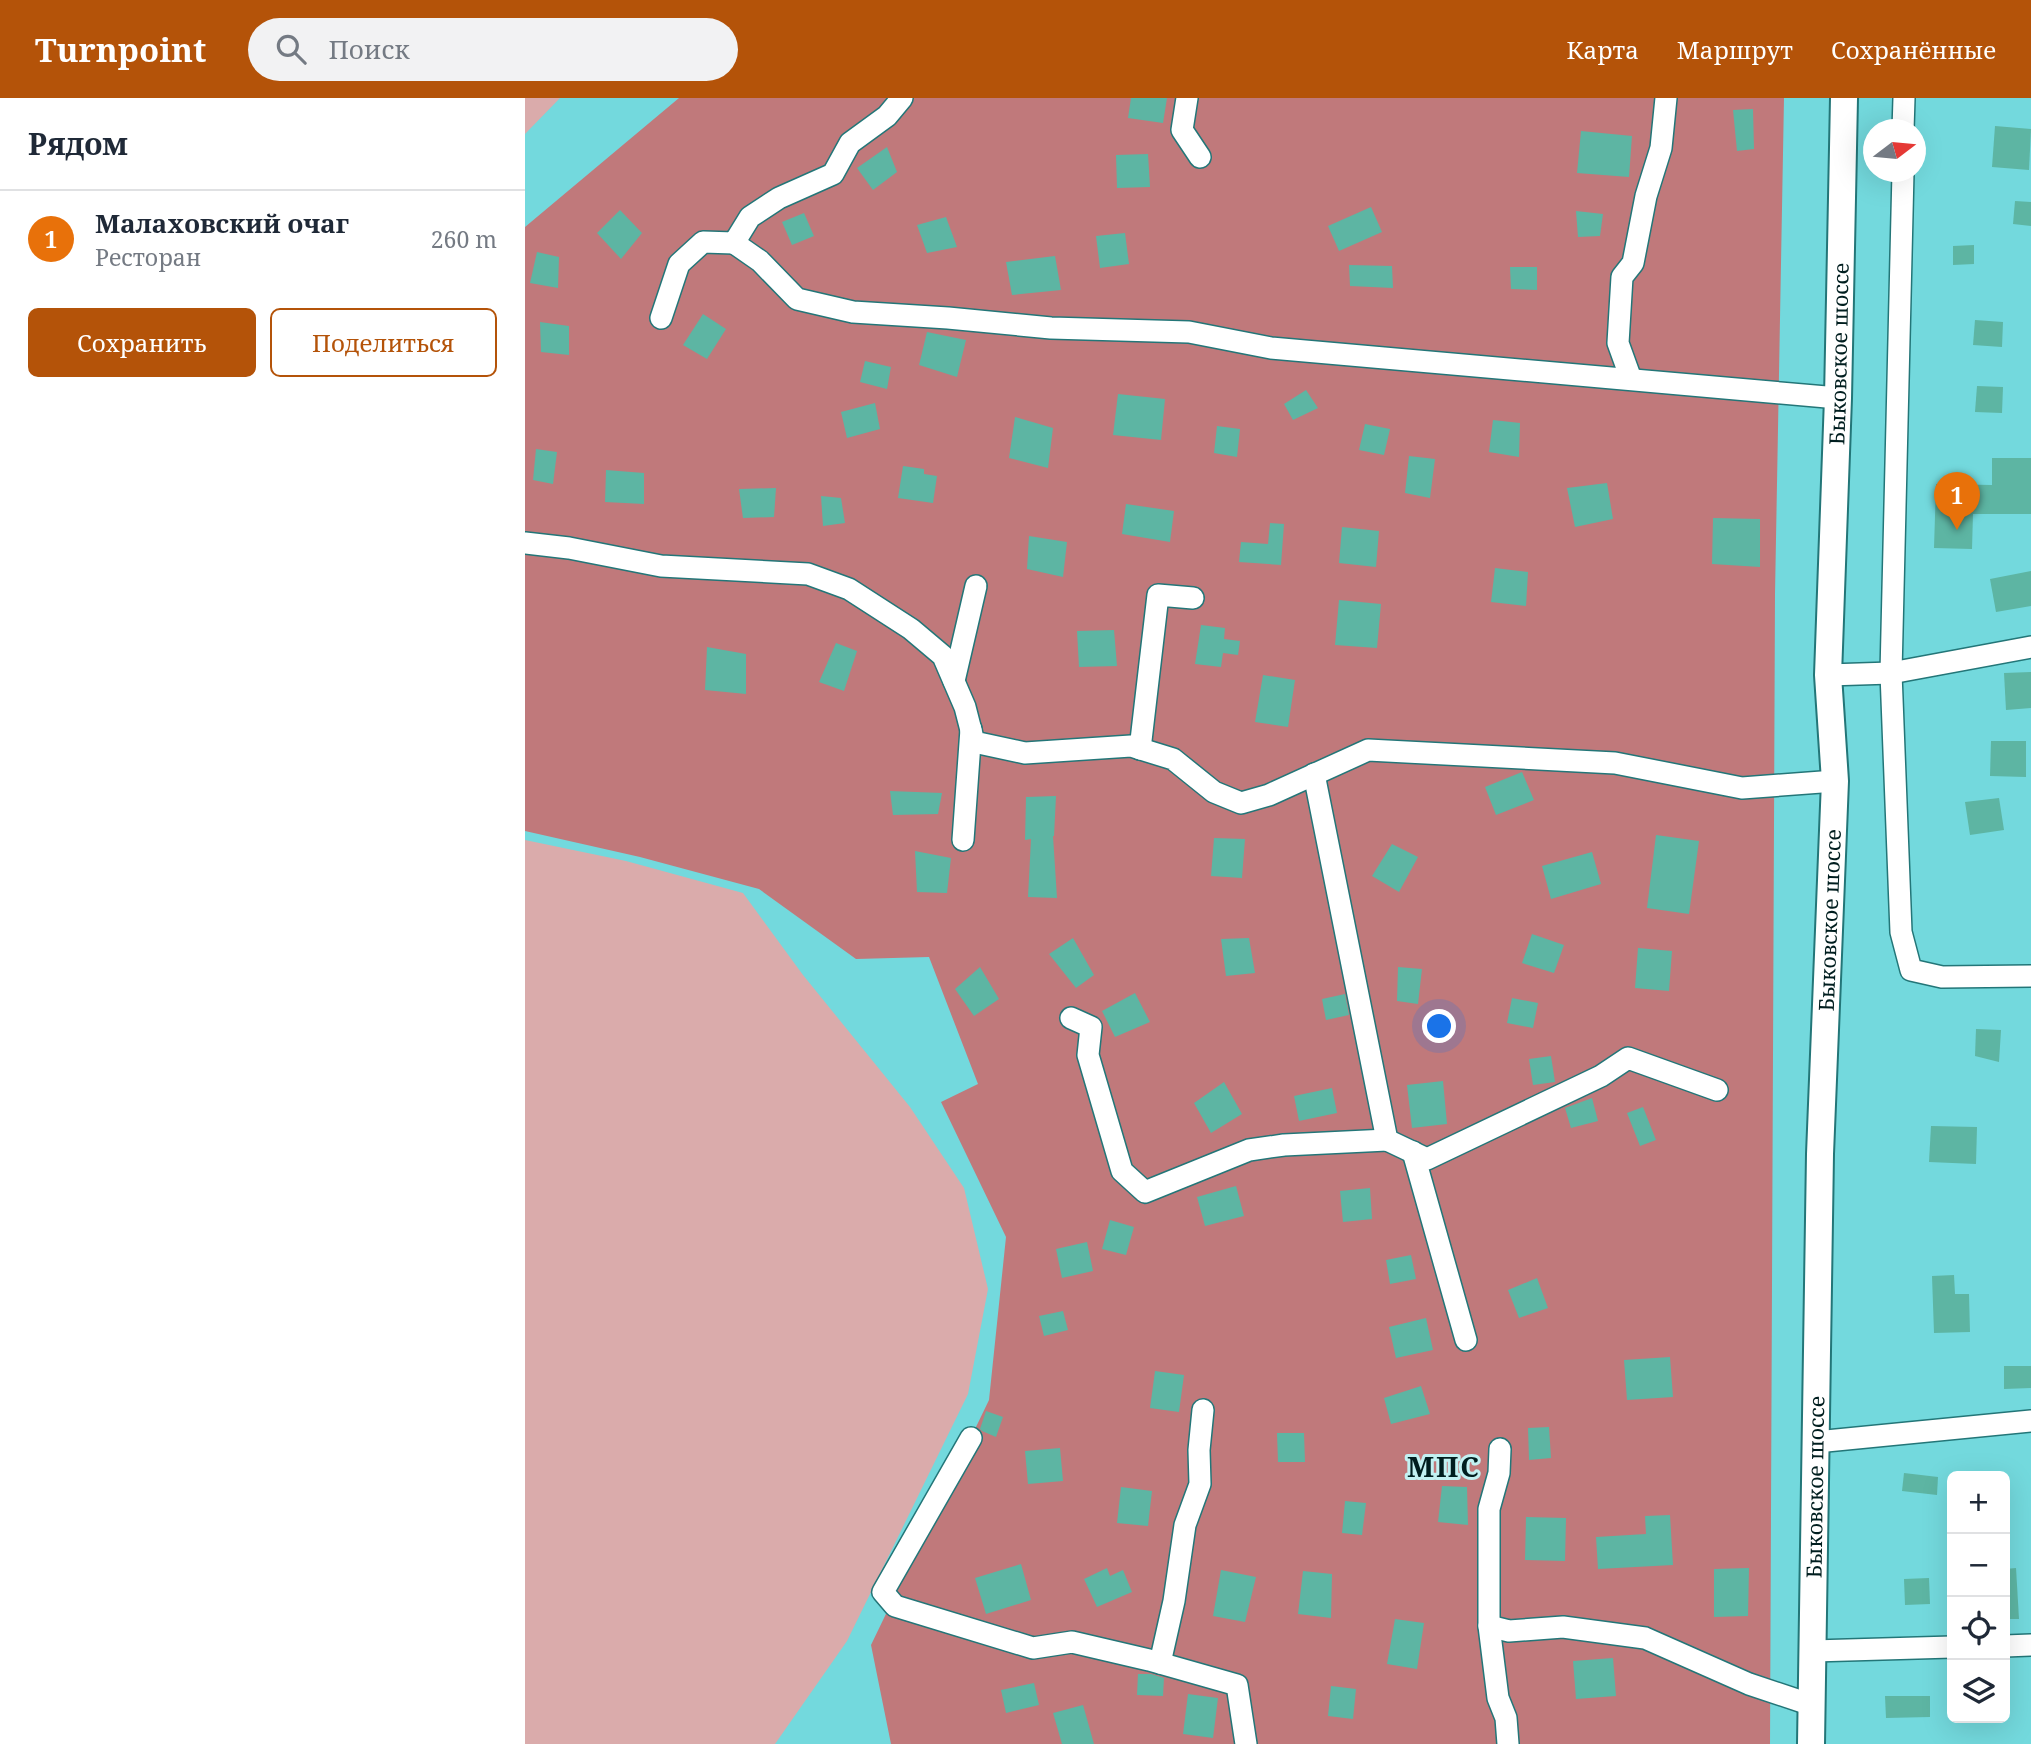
<!DOCTYPE html>
<html lang="ru">
<meta charset="utf-8">
<style>
:root{--surface:#fff;--page:#f2f2f3;--text:#1f2937;--muted:#747a83;--line:#e0e1e3;--accent:#b45309}
body{margin:0;font-family:"Noto Serif",serif;background:var(--page);color:var(--text)}
.controls{position:absolute;right:21px;bottom:21px;display:grid;overflow:hidden;border-radius:10px;box-shadow:0 7px 28px #0002}
.controls button{width:63px;height:63px;display:grid;place-items:center;padding:0;border:0;border-bottom:2px solid var(--line);background:var(--surface);color:var(--text);font:35px sans-serif}
.compass{position:absolute;left:1338px;top:21px;width:63px;height:63px;border-radius:50%;background:var(--surface);box-shadow:0 7px 28px #0002;rotate:74deg}
.you{position:absolute;left:915px;top:929px;width:24px;height:24px;margin:-18px;border:5px solid #fff;border-radius:50%;background:#1a73e8;box-shadow:0 0 0 10px #1a73e833}
.badge{display:grid;place-items:center;width:46px;height:46px;border-radius:50%;background:var(--accent);color:#fff;font-size:23px;font-weight:700}
.pin{position:absolute;translate:-50% -58px;filter:drop-shadow(0 2px 4px #0008)}
.pin::after{content:'';position:absolute;top:37px;width:24px;height:21px;background:inherit;clip-path:polygon(0 0,100% 0,50% 100%)}
.list{margin:0;padding:0;list-style:none}
h2{display:flex;justify-content:space-between;align-items:center;height:91px;margin:0;padding:0 28px;font-size:30px}
h2 small{font-size:23px;font-weight:400;color:var(--muted)}
.list li{display:grid;grid-template-columns:46px 1fr auto;gap:21px;align-items:center;box-sizing:border-box;height:98px;padding:0 28px;border-top:2px solid var(--line)}
.list b{display:block;font-size:26px;white-space:nowrap}
.list p{margin:0;font-size:23px;white-space:nowrap;color:var(--muted)}
.list em{font-size:23px;font-style:normal;color:var(--muted)}
.actions{display:flex;gap:14px;padding:21px 28px}
.actions a{flex:1;padding:16px 0;border:2px solid var(--accent);border-radius:10px;text-align:center;font-size:24px;color:var(--accent)}
.actions .main{background:var(--accent);color:#fff}
.icon{flex:none;width:38px;height:38px;fill:none;stroke:currentColor;stroke-width:2;stroke-linecap:round;stroke-linejoin:round}
.map{position:relative;flex:none;width:1506px;height:1646px;overflow:hidden}
header{display:flex;align-items:center;gap:42px;box-sizing:border-box;height:98px;padding:0 35px;background:var(--accent);color:#fff}
header strong{font-size:33px}
nav{display:flex;gap:38px;margin-inline-start:auto;font-size:24px}
.search{width:490px;height:63px;background:var(--page);display:flex;align-items:center;gap:18px;box-sizing:border-box;padding:0 24px;border-radius:38px;color:var(--muted);font-size:26px}
main{display:flex}
aside{flex:1;background:var(--surface)}
.map>svg:first-child{display:block}
.green{fill:#daabab}
.forest{fill:#c0797b}
.building{fill:#5db5a3}
.lines{fill:none;stroke-linecap:round;stroke-linejoin:round}
.minor-casing{stroke:#237678;stroke-width:24}
.major-casing{stroke:#237678;stroke-width:30}
.minor{stroke:#fff;stroke-width:21}
.major{stroke:#fff;stroke-width:26}
.labels{text-anchor:middle;dominant-baseline:central;stroke-width:6;stroke-linejoin:round;paint-order:stroke}
.street-label{font-size:21px;fill:#001e1f;stroke:#c2f1f2}
.district-label{font-size:28px;font-weight:bold;letter-spacing:2px;fill:#001e1f;stroke:#c2f1f2}
</style>
<header>
<strong>Turnpoint</strong>
<div class="search"><svg class="icon" aria-label="search" viewBox="0 0 24 24"><circle cx="10" cy="10" r="6"/><path d="M15 15l6 6"/></svg>Поиск</div>
<nav><a>Карта</a><a>Маршрут</a><a>Сохранённые</a></nav>
</header>
<main>
<aside>
<h2>Рядом<small></small></h2>
<ul class="list">
<li><span class="badge" style="background:#e8710a">1</span><div><b>Малаховский очаг</b><p>Ресторан</p></div><em>260 m</em></li>
</ul>
<div class="actions"><a class="main">Сохранить</a><a>Поделиться</a></div>
</aside>
<div class="map">
<svg width="1506" height="1646" viewBox="0 0 1506 1646">
<rect width="100%" height="100%" fill="#73d9dd"/>
<!-- green -->
<g class="green">
<path d="M 0,0 L 35,0 L 0,36 Z"/>
<path d="M 0,742 L 101,763 L 218,795 L 278,877 L 385,1009 L 439,1090 L 463,1191 L 443,1296 L 322,1543 L 250,1646 L 0,1646 Z"/>
</g>
<!-- forest -->
<path class="forest" d="M 154,0 L 1259,0 L 1250,496 L 1245,1646 L 366,1646 L 346,1547 L 464,1302 L 481,1139 L 416,1004 L 453,986 L 404,859 L 331,861 L 234,791 L 115,759 L 0,733 L 0,129 Z"/>
<!-- building -->
<g class="building">
<path d="M 606,0 L 642,0 L 638,25 L 603,20 Z"/>
<path d="M 1228,11 L 1229,51 L 1212,53 L 1208,12 Z"/>
<path d="M 1470,28 L 1506,31 L 1504,72 L 1467,69 Z"/>
<path d="M 1056,33 L 1107,38 L 1104,79 L 1052,75 Z"/>
<path d="M 362,49 L 372,74 L 348,92 L 332,70 Z"/>
<path d="M 623,56 L 625,89 L 592,90 L 591,57 Z"/>
<path d="M 1490,103 L 1506,104 L 1506,128 L 1488,126 Z"/>
<path d="M 846,109 L 857,134 L 814,153 L 803,128 Z"/>
<path d="M 95,112 L 117,135 L 96,161 L 72,135 Z"/>
<path d="M 1051,113 L 1078,116 L 1075,138 L 1053,139 Z"/>
<path d="M 279,115 L 289,138 L 267,147 L 257,124 Z"/>
<path d="M 421,119 L 432,149 L 402,155 L 392,127 Z"/>
<path d="M 600,135 L 604,166 L 575,170 L 571,138 Z"/>
<path d="M 1449,147 L 1449,166 L 1428,167 L 1428,148 Z"/>
<path d="M 12,154 L 34,159 L 33,190 L 5,185 Z"/>
<path d="M 530,158 L 536,192 L 487,197 L 481,164 Z"/>
<path d="M 824,167 L 867,168 L 868,190 L 825,188 Z"/>
<path d="M 985,169 L 1012,169 L 1012,192 L 986,191 Z"/>
<path d="M 178,216 L 201,231 L 182,261 L 158,247 Z"/>
<path d="M 1450,222 L 1478,224 L 1477,249 L 1448,247 Z"/>
<path d="M 15,224 L 44,228 L 44,257 L 16,254 Z"/>
<path d="M 402,234 L 441,242 L 432,279 L 394,267 Z"/>
<path d="M 340,263 L 366,269 L 362,291 L 335,284 Z"/>
<path d="M 1452,288 L 1478,289 L 1477,315 L 1450,314 Z"/>
<path d="M 781,292 L 793,310 L 768,322 L 759,306 Z"/>
<path d="M 593,296 L 640,301 L 636,342 L 588,337 Z"/>
<path d="M 350,305 L 355,331 L 322,340 L 316,314 Z"/>
<path d="M 490,319 L 528,330 L 523,370 L 484,360 Z"/>
<path d="M 968,322 L 995,325 L 994,359 L 964,354 Z"/>
<path d="M 840,326 L 865,331 L 859,357 L 834,352 Z"/>
<path d="M 692,328 L 715,331 L 712,359 L 689,355 Z"/>
<path d="M 11,351 L 32,354 L 28,386 L 8,382 Z"/>
<path d="M 884,358 L 910,361 L 905,400 L 880,395 Z"/>
<path d="M 1467,360 L 1506,360 L 1506,416 L 1448,416 L 1447,451 L 1409,450 L 1411,386 L 1467,387 Z"/>
<path d="M 378,368 L 399,371 L 399,376 L 412,378 L 408,405 L 373,400 Z"/>
<path d="M 81,372 L 119,375 L 119,406 L 80,404 Z"/>
<path d="M 1082,385 L 1088,421 L 1050,429 L 1042,390 Z"/>
<path d="M 251,390 L 249,419 L 218,420 L 214,391 Z"/>
<path d="M 296,398 L 316,400 L 320,425 L 298,428 Z"/>
<path d="M 601,406 L 649,413 L 645,444 L 597,436 Z"/>
<path d="M 1188,420 L 1235,421 L 1235,469 L 1187,466 Z"/>
<path d="M 745,425 L 759,426 L 756,467 L 714,464 L 716,444 L 743,446 Z"/>
<path d="M 817,429 L 854,433 L 851,469 L 814,465 Z"/>
<path d="M 504,438 L 542,444 L 538,479 L 502,471 Z"/>
<path d="M 970,470 L 1003,474 L 1001,508 L 966,504 Z"/>
<path d="M 1506,473 L 1506,508 L 1471,514 L 1465,481 Z"/>
<path d="M 814,502 L 856,506 L 852,550 L 810,547 Z"/>
<path d="M 676,527 L 700,530 L 699,541 L 715,543 L 713,557 L 698,555 L 696,569 L 670,566 Z"/>
<path d="M 589,532 L 592,568 L 554,569 L 552,533 Z"/>
<path d="M 311,545 L 332,553 L 319,593 L 294,584 Z"/>
<path d="M 182,549 L 221,556 L 221,596 L 180,592 Z"/>
<path d="M 1506,574 L 1506,610 L 1481,612 L 1479,575 Z"/>
<path d="M 738,577 L 770,582 L 763,629 L 730,624 Z"/>
<path d="M 1466,643 L 1501,643 L 1501,679 L 1465,678 Z"/>
<path d="M 997,674 L 1009,702 L 971,717 L 960,689 Z"/>
<path d="M 365,693 L 417,695 L 413,716 L 368,717 Z"/>
<path d="M 531,698 L 529,738 L 528,738 L 532,800 L 503,799 L 506,741 L 500,742 L 501,699 Z"/>
<path d="M 1474,700 L 1479,732 L 1445,737 L 1440,704 Z"/>
<path d="M 1131,737 L 1174,743 L 1164,816 L 1122,810 Z"/>
<path d="M 689,740 L 720,741 L 717,780 L 686,778 Z"/>
<path d="M 867,746 L 893,759 L 874,794 L 847,778 Z"/>
<path d="M 390,753 L 426,760 L 422,795 L 392,794 Z"/>
<path d="M 1067,754 L 1076,786 L 1026,801 L 1017,768 Z"/>
<path d="M 1007,836 L 1039,847 L 1029,875 L 997,865 Z"/>
<path d="M 548,840 L 569,877 L 551,890 L 524,856 Z"/>
<path d="M 724,840 L 730,875 L 701,878 L 696,841 Z"/>
<path d="M 1113,850 L 1147,853 L 1144,893 L 1110,890 Z"/>
<path d="M 455,869 L 474,901 L 449,918 L 430,891 Z"/>
<path d="M 873,869 L 897,871 L 893,906 L 872,903 Z"/>
<path d="M 610,895 L 625,924 L 590,939 L 577,913 Z"/>
<path d="M 820,896 L 824,917 L 801,922 L 797,901 Z"/>
<path d="M 987,900 L 1013,905 L 1008,930 L 982,925 Z"/>
<path d="M 1451,931 L 1476,932 L 1474,964 L 1450,958 Z"/>
<path d="M 1026,958 L 1030,984 L 1008,987 L 1004,961 Z"/>
<path d="M 918,983 L 922,1026 L 887,1030 L 882,987 Z"/>
<path d="M 699,984 L 717,1016 L 686,1035 L 669,1005 Z"/>
<path d="M 807,990 L 812,1015 L 774,1023 L 769,998 Z"/>
<path d="M 1067,1000 L 1073,1023 L 1046,1030 L 1040,1010 Z"/>
<path d="M 1118,1009 L 1131,1042 L 1115,1048 L 1102,1015 Z"/>
<path d="M 1406,1028 L 1452,1029 L 1451,1066 L 1404,1064 Z"/>
<path d="M 711,1088 L 719,1118 L 680,1128 L 672,1099 Z"/>
<path d="M 845,1090 L 847,1121 L 818,1124 L 815,1093 Z"/>
<path d="M 585,1122 L 609,1129 L 601,1157 L 577,1151 Z"/>
<path d="M 562,1144 L 568,1173 L 537,1180 L 531,1151 Z"/>
<path d="M 886,1157 L 891,1181 L 865,1186 L 861,1162 Z"/>
<path d="M 1429,1177 L 1430,1196 L 1444,1196 L 1445,1234 L 1409,1235 L 1407,1178 Z"/>
<path d="M 1012,1180 L 1023,1210 L 994,1220 L 983,1192 Z"/>
<path d="M 538,1213 L 543,1232 L 519,1238 L 514,1218 Z"/>
<path d="M 901,1220 L 908,1252 L 871,1260 L 864,1229 Z"/>
<path d="M 1145,1259 L 1148,1299 L 1102,1302 L 1099,1262 Z"/>
<path d="M 1479,1268 L 1506,1268 L 1506,1290 L 1479,1291 Z"/>
<path d="M 630,1273 L 659,1277 L 654,1314 L 625,1310 Z"/>
<path d="M 896,1288 L 905,1316 L 866,1326 L 859,1300 Z"/>
<path d="M 461,1313 L 478,1319 L 471,1339 L 457,1333 L 455,1331 Z"/>
<path d="M 1024,1329 L 1026,1360 L 1004,1362 L 1003,1330 Z"/>
<path d="M 752,1335 L 779,1335 L 780,1364 L 753,1364 Z"/>
<path d="M 535,1350 L 538,1383 L 503,1386 L 500,1353 Z"/>
<path d="M 1379,1375 L 1413,1379 L 1412,1397 L 1377,1393 Z"/>
<path d="M 917,1388 L 942,1389 L 943,1427 L 913,1424 Z"/>
<path d="M 596,1389 L 627,1393 L 623,1428 L 592,1425 Z"/>
<path d="M 820,1403 L 841,1405 L 837,1437 L 817,1435 Z"/>
<path d="M 1145,1417 L 1148,1467 L 1073,1471 L 1071,1439 L 1121,1436 L 1120,1418 Z"/>
<path d="M 1001,1419 L 1041,1420 L 1040,1463 L 1000,1462 Z"/>
<path d="M 496,1466 L 506,1502 L 461,1516 L 450,1480 Z"/>
<path d="M 582,1470 L 585,1478 L 598,1472 L 607,1494 L 572,1509 L 559,1481 Z"/>
<path d="M 1224,1470 L 1223,1518 L 1189,1519 L 1189,1471 Z"/>
<path d="M 1491,1470 L 1494,1521 L 1480,1521 L 1480,1471 Z"/>
<path d="M 696,1472 L 731,1479 L 720,1524 L 688,1518 Z"/>
<path d="M 778,1473 L 807,1476 L 806,1520 L 773,1516 Z"/>
<path d="M 1404,1480 L 1405,1506 L 1380,1507 L 1379,1481 Z"/>
<path d="M 870,1521 L 899,1525 L 892,1571 L 862,1566 Z"/>
<path d="M 1088,1560 L 1091,1598 L 1051,1601 L 1048,1563 Z"/>
<path d="M 613,1576 L 626,1576 L 639,1580 L 638,1598 L 612,1597 Z"/>
<path d="M 509,1585 L 514,1607 L 481,1615 L 476,1592 Z"/>
<path d="M 806,1588 L 831,1591 L 828,1621 L 803,1618 Z"/>
<path d="M 663,1596 L 693,1600 L 688,1640 L 658,1636 Z"/>
<path d="M 1360,1598 L 1405,1598 L 1405,1619 L 1361,1620 Z"/>
<path d="M 558,1607 L 569,1646 L 537,1646 L 528,1615 Z"/>
</g>
<g class="lines">
<!-- minor casing -->
<g class="minor-casing">
<g id="minor">
<path d="M 662,0 L 657,32 L 675,59"/>
<path d="M 1378,32 L 1379,0"/>
<path d="M 1378,74 L 1366,575 L 1376,834 L 1386,872 L 1417,879 L 1506,878"/>
<path d="M 209,145 L 235,163 L 272,201 L 328,214 L 423,220 L 526,230 L 664,234 L 746,250 L 1313,300"/>
<path d="M 136,220 L 154,166 L 178,144 L 209,145 L 225,119 L 254,100 L 308,76 L 325,45 L 362,18 L 377,0"/>
<path d="M 1106,281 L 1093,245 L 1097,179 L 1108,165 L 1121,98 L 1136,50 L 1141,0"/>
<path d="M 0,445 L 44,450 L 136,468 L 283,476 L 324,491 L 386,531 L 418,558 L 440,609 L 449,644 L 500,655 L 606,648 L 648,661 L 689,694 L 716,705 L 744,697 L 843,652 L 1090,665 L 1217,690 L 1310,683"/>
<path d="M 1303,577 L 1366,575 L 1506,549"/>
<path d="M 429,583 L 451,488"/>
<path d="M 615,651 L 633,497 L 668,500"/>
<path d="M 789,676 L 862,1042 L 902,1061 L 1076,978 L 1103,960 L 1192,992"/>
<path d="M 438,742 L 446,631"/>
<path d="M 546,920 L 566,929 L 563,957 L 597,1073 L 620,1094 L 724,1052 L 759,1047 L 862,1042"/>
<path d="M 888,1054 L 941,1242"/>
<path d="M 446,1340 L 358,1494 L 370,1508 L 508,1550 L 547,1544 L 624,1562 L 712,1587 L 721,1646"/>
<path d="M 1291,1344 L 1506,1323"/>
<path d="M 975,1351 L 974,1375 L 964,1411 L 964,1528 L 973,1600 L 981,1620 L 983,1646"/>
<path d="M 964,1528 L 984,1533 L 1038,1529 L 1120,1540 L 1224,1586 L 1287,1607"/>
<path d="M 1480,1548 L 1506,1547"/>
<path d="M 1288,1553 L 1427,1549"/>
<path d="M 635,1565 L 649,1503 L 660,1427 L 675,1386 L 674,1352 L 678,1312"/>
</g>
</g>
<!-- major casing -->
<g class="major-casing">
<g id="major">
<path id="s1" d="M 1286,1646 L 1295,1056 L 1310,683 L 1303,577 L 1313,300 L 1319,0"/>
</g>
</g>
<!-- minor -->
<use href="#minor" class="minor"/>
<!-- major -->
<use href="#major" class="major"/>
</g>
<g class="labels">
<!-- street labels -->
<g class="street-label">
<text stroke="none"><textPath href="#s1" startOffset="1391">Быковское шоссе</textPath></text>
<text stroke="none"><textPath href="#s1" startOffset="824">Быковское шоссе</textPath></text>
<text stroke="none"><textPath href="#s1" startOffset="257">Быковское шоссе</textPath></text>
</g>
<!-- district labels -->
<g class="district-label">
<text x="919" y="1368">МПС</text>
</g>
</g>
</svg>
<div class="controls">
<button>+</button>
<button>−</button>
<button><svg class="icon" aria-label="locate" viewBox="0 0 24 24"><circle cx="12" cy="12" r="6"/><path d="M12 2v4M12 18v4M2 12h4M18 12h4"/></svg></button>
<button><svg class="icon" aria-label="layers" viewBox="0 0 24 24"><path d="M12 4l9 5-9 5-9-5zM3 14l9 5 9-5"/></svg></button>
</div>
<svg class="compass" viewBox="-18 -18 36 36"><path d="M0-13l5 13h-10z" fill="#e53935"/><path d="M0 13l5-13h-10z" fill="#747a83"/></svg>
<div class="you"></div>
<div class="pin badge" style="left:1432px;top:432px;background:#e8710a">1</div>
</div>
</main>
